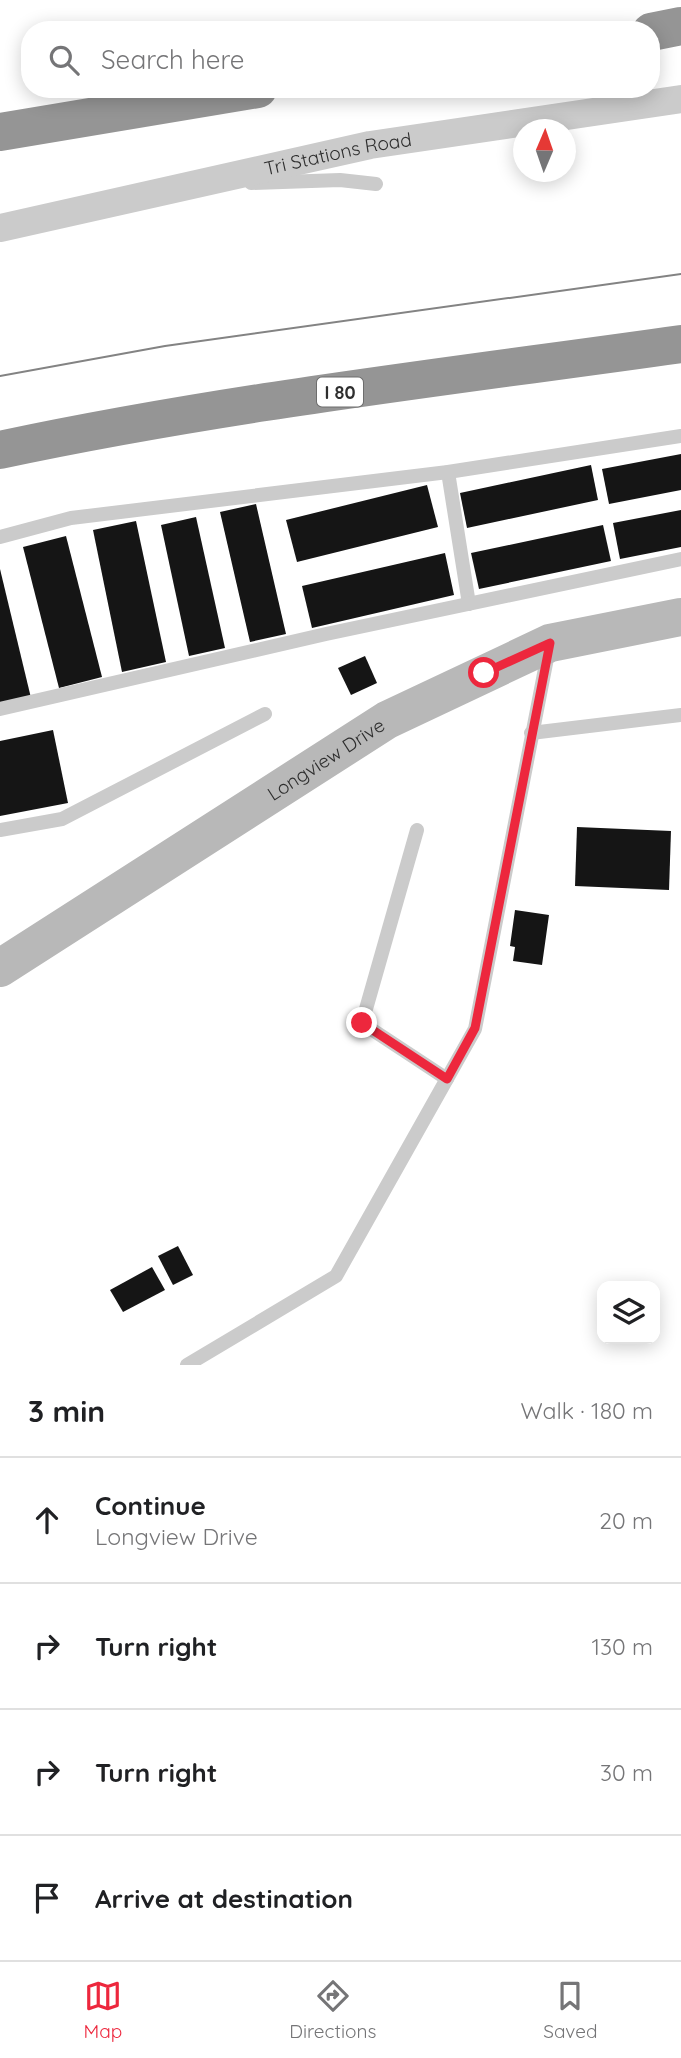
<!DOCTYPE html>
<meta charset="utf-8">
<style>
:root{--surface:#fff;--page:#f6f6f6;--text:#202124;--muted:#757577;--line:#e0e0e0;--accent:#ed273d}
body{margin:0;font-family:Quicksand,sans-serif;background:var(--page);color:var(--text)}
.controls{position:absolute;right:21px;bottom:21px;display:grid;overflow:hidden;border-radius:14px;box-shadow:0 4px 18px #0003}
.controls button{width:63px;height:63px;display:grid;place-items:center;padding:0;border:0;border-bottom:2px solid var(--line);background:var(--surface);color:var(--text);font:35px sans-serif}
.compass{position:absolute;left:513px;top:119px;width:63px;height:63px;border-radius:50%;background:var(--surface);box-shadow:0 4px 18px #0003;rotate:2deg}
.stop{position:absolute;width:21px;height:21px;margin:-16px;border:5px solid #ed273d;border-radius:50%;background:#fff}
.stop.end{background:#ed273d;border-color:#fff;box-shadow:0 2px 7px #0008}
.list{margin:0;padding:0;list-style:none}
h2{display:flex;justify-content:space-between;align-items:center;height:91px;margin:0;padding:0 28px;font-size:30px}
h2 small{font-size:23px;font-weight:400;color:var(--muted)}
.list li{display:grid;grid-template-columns:46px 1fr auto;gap:21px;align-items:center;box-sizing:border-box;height:126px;padding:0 28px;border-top:2px solid var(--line)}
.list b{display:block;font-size:26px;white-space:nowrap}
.list p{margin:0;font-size:23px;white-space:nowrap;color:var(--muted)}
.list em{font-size:23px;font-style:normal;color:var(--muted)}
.icon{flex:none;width:38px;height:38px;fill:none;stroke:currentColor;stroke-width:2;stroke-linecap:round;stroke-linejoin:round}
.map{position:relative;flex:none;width:681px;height:1365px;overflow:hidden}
.search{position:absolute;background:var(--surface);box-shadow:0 4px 18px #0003;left:21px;right:21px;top:21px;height:77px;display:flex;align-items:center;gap:18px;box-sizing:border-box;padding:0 24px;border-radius:28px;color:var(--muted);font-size:26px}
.sheet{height:595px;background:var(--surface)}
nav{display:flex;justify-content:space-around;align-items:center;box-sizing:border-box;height:98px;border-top:2px solid var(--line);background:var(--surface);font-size:19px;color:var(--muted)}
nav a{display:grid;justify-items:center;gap:4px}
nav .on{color:var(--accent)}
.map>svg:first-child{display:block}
.building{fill:#151515}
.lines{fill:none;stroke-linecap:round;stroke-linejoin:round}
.lane{stroke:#cbcbcb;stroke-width:14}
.street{stroke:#cbcbcb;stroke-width:28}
.secondary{stroke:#b8b8b8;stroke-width:38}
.highway{stroke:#959595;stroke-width:38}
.tram{stroke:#838383;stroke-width:2}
.route{stroke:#ed273d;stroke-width:9}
.labels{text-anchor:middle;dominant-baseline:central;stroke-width:7;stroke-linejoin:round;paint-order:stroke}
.shield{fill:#fff;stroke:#6d6d6d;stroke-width:2}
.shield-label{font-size:18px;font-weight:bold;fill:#2e2e2e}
.street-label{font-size:19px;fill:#2e2e2e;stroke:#fff}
</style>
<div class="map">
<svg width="681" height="1365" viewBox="0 0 681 1365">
<rect width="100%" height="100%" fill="#fff"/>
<!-- building -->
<g class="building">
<path d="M 681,454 L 681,490 L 609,504 L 602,469 Z"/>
<path d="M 591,465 L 598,500 L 467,528 L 460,493 Z"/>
<path d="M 427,485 L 438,527 L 297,562 L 286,520 Z"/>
<path d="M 256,504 L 286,634 L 250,642 L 220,512 Z"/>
<path d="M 681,510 L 681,547 L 620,559 L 613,523 Z"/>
<path d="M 196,517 L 225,648 L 189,656 L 161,525 Z"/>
<path d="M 136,521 L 166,662 L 122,672 L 93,530 Z"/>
<path d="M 603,525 L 611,561 L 479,589 L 471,553 Z"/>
<path d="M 66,536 L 102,677 L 59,688 L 23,547 Z"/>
<path d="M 445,553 L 454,595 L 312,628 L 302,586 Z"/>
<path d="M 0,569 L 31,698 L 0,705 Z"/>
<path d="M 365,656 L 377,683 L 351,695 L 338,668 Z"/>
<path d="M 53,730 L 68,803 L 0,816 L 0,741 Z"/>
<path d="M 577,827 L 671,831 L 669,890 L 575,886 Z"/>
<path d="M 515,910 L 549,915 L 542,965 L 513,961 L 515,947 L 510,946 Z"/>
<path d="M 178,1246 L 193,1275 L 173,1285 L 158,1256 Z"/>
<path d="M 152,1267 L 165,1290 L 123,1312 L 110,1290 Z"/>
</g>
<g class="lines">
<!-- lane -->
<g class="lane">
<path d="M 251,183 L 340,180 L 376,184"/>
<path d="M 448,472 L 469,604"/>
<path d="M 0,537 L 71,518 L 448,472 L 681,436"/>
<path d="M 0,709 L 326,634 L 681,559"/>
<path d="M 531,733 L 681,715"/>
<path d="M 0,830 L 62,819 L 265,714"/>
<path d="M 417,830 L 362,1023 L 447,1079"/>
<path d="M 187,1365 L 336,1276 L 475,1029 L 549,648"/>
</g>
<!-- street -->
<path class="street" id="s1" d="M 0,228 L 370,145 L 681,99"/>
<!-- secondary -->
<path class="secondary" id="s2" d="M 0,968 L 387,720 L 550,643 L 681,617"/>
<!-- highway -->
<g class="highway">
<path d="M 651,32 L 681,26"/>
<path d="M 0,132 L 258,89"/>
<path d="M 0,450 C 225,402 454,376 681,344"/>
</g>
<!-- tram -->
<path class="tram" d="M 0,376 L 165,346 L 681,274"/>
</g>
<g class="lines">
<!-- route -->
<path class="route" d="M 362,1023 L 447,1079 L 475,1028 L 550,643 L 484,673"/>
</g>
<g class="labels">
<!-- shield labels -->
<rect class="shield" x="317" y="377.5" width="46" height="29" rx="5"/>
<g class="shield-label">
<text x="340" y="392">I 80</text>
</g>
<!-- street labels -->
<g class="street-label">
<text stroke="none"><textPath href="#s1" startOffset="346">Tri Stations Road</textPath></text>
<text stroke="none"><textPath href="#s2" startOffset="387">Longview Drive</textPath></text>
</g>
</g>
</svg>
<div class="controls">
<button><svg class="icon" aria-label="layers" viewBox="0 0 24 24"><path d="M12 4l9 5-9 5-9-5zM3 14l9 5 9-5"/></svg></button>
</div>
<svg class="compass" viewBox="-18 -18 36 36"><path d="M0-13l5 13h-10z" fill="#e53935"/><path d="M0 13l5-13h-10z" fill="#757577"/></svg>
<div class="stop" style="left:484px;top:673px"></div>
<div class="stop end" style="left:362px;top:1023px"></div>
<div class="search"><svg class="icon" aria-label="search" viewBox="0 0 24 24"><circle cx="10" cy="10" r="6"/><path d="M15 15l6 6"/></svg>Search here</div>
</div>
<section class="sheet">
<h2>3 min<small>Walk · 180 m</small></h2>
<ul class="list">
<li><svg class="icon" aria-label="ahead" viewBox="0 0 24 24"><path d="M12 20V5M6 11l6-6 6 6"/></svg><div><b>Continue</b><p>Longview Drive</p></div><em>20 m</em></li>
<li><svg class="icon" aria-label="right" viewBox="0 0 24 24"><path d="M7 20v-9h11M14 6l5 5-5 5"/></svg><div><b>Turn right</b></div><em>130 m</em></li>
<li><svg class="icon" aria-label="right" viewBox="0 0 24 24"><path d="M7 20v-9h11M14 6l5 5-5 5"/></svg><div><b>Turn right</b></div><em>30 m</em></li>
<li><svg class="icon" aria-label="arrive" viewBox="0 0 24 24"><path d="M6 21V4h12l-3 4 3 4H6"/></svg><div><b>Arrive at destination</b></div></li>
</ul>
</section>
<nav>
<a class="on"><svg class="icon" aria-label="map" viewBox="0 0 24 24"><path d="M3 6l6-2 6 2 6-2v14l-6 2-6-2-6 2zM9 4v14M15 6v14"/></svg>Map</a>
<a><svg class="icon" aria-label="directions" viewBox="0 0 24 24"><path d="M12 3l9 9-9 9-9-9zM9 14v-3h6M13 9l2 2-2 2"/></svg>Directions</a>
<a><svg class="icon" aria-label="saved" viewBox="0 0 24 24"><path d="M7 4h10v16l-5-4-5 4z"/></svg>Saved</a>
</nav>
